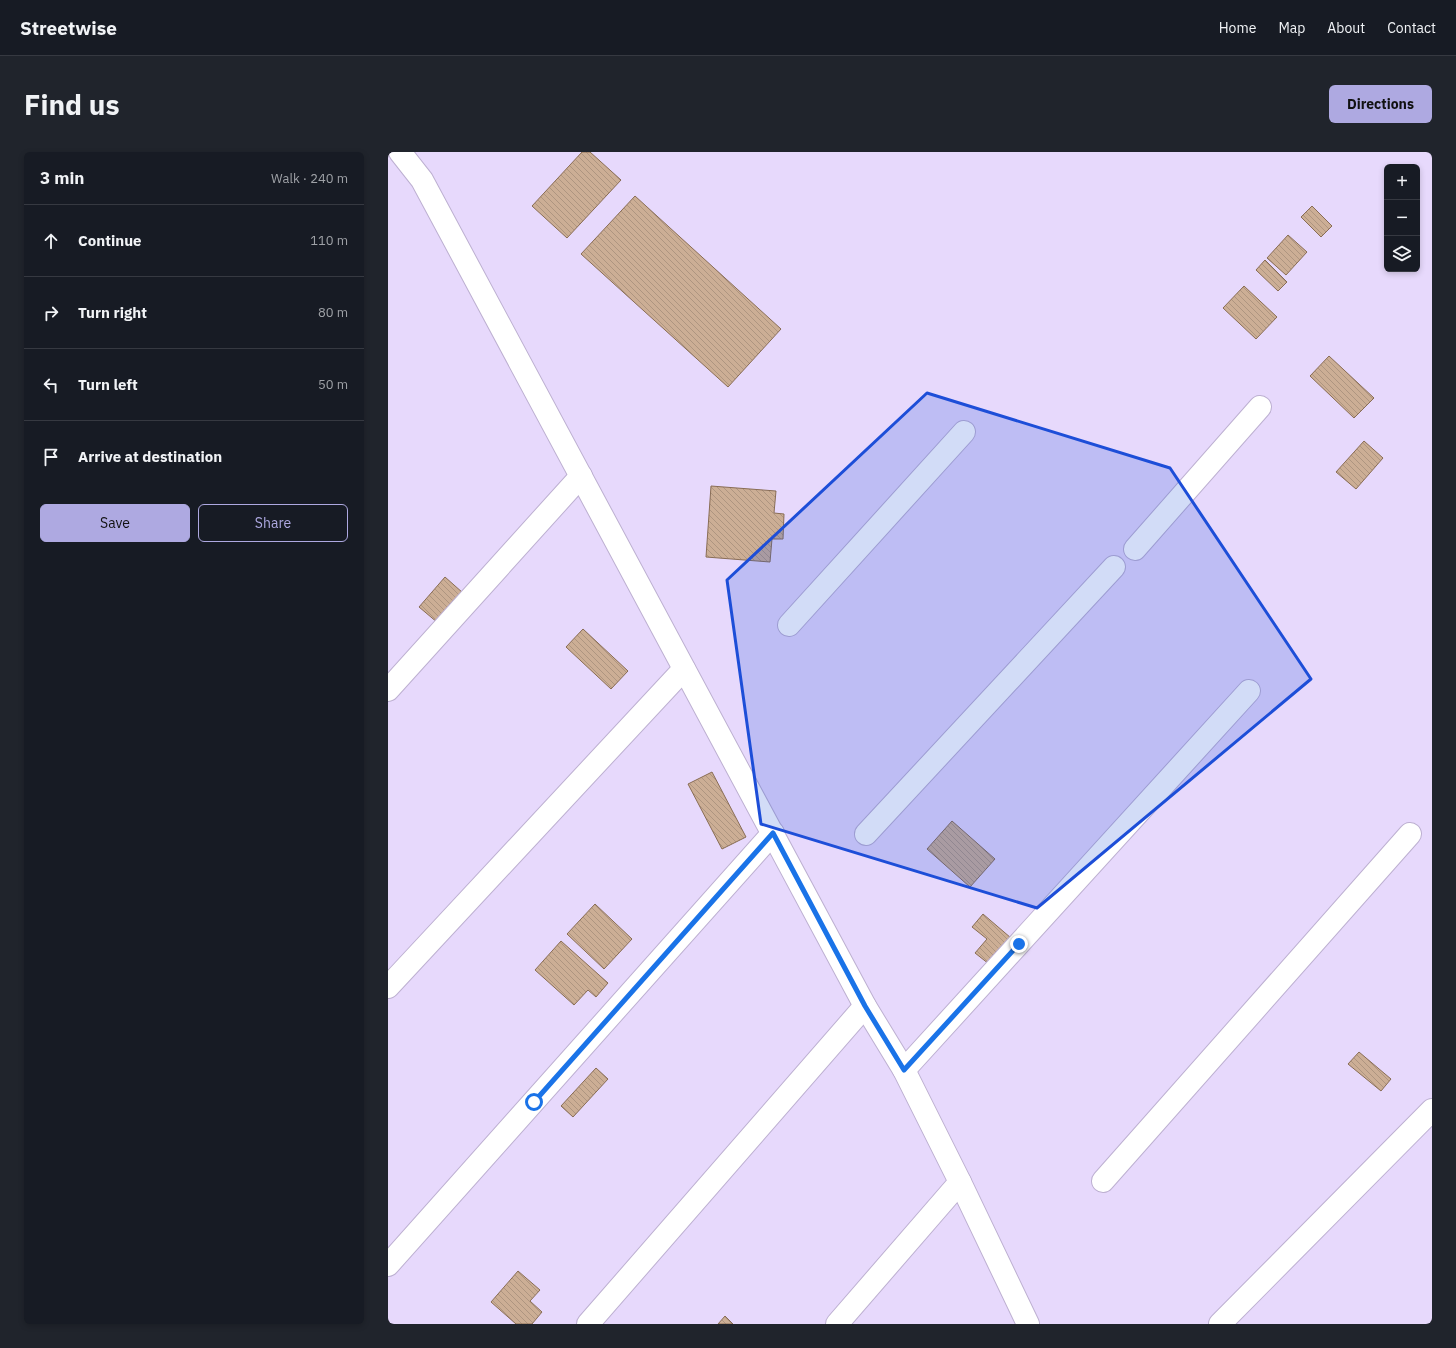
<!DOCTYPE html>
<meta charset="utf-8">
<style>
:root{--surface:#171b24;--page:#20242c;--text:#f1f3f6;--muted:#9ea1a6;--line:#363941;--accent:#aea9e1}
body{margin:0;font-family:"IBM Plex Sans",sans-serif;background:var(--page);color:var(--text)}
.controls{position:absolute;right:12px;top:12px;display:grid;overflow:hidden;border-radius:6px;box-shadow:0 2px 6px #0003}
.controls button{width:36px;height:36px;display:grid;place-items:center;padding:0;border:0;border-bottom:1px solid var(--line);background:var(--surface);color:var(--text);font:20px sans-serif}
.stop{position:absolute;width:12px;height:12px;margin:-9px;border:3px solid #1a73e8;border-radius:50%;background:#fff}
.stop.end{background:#1a73e8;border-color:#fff;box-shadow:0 1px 4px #0008}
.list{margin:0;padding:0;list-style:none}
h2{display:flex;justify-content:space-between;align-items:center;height:52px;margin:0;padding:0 16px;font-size:17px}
h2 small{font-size:13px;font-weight:400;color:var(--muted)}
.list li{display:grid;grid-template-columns:26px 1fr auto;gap:12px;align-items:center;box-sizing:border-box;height:72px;padding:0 16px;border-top:1px solid var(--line)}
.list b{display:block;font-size:15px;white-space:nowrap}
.list em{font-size:13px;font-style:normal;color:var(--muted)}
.actions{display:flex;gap:8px;padding:12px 16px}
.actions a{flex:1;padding:9px 0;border:1px solid var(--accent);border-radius:6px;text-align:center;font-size:14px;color:var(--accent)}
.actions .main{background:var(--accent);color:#111}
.icon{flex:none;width:22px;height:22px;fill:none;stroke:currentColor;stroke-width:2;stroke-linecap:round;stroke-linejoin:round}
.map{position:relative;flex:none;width:1044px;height:1172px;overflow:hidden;border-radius:6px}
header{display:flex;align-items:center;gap:24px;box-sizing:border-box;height:56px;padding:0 20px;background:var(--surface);border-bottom:1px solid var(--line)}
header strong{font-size:19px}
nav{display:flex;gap:22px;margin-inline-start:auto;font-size:14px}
.intro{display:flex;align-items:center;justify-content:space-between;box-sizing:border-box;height:96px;padding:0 24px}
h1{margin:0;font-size:28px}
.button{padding:10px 18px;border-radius:6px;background:var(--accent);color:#111;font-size:14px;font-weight:700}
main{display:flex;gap:24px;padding:0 24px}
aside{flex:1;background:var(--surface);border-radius:6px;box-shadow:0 2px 6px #0003}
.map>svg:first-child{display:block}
.building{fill:url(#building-back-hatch);stroke:#896d55}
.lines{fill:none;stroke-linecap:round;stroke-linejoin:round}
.street-casing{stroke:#bdb0d1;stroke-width:24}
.street{stroke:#fff;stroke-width:22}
.route{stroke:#1a73e8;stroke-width:5}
.marked{fill:#1d4ed8;fill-opacity:0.2;stroke:#1d4ed8;stroke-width:3;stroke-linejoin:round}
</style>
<header>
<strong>Streetwise</strong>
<nav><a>Home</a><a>Map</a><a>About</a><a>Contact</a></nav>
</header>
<div class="intro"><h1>Find us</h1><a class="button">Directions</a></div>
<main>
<aside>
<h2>3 min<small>Walk · 240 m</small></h2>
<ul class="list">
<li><svg class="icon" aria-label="ahead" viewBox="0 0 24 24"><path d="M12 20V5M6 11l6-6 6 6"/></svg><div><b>Continue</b></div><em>110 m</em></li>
<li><svg class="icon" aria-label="right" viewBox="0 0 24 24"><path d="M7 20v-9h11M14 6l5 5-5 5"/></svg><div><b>Turn right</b></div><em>80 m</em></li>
<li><svg class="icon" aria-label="left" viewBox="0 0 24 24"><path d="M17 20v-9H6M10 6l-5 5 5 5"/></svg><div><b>Turn left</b></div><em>50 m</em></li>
<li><svg class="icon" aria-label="arrive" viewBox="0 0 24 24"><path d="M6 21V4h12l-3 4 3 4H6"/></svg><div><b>Arrive at destination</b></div></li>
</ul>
<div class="actions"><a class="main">Save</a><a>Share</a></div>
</aside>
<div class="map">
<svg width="1044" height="1172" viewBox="0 0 1044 1172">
<defs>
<pattern id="building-back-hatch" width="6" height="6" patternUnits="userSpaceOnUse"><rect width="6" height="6" fill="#ccae95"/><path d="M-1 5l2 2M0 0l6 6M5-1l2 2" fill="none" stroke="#ae9580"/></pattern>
</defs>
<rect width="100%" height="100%" fill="#e7d9fc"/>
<!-- building -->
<g class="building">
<path d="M 194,0 L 202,0 L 233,28 L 179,86 L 144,54 Z"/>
<path d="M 247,44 L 393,177 L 340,235 L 193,102 Z"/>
<path d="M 924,54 L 944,74 L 933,85 L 913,65 Z"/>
<path d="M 900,83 L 919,100 L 898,123 L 879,106 Z"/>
<path d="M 877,108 L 899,130 L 890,139 L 868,118 Z"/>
<path d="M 856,134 L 889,165 L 868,187 L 835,156 Z"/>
<path d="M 941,204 L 986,246 L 966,266 L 922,224 Z"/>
<path d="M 976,289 L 995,306 L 968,337 L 948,320 Z"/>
<path d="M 323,334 L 388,339 L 386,361 L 396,362 L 395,387 L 384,387 L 382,410 L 318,405 Z"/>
<path d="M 57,425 L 75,441 L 50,471 L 31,455 Z"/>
<path d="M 195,477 L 240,519 L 223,537 L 178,495 Z"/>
<path d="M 324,620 L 358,685 L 334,697 L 300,632 Z"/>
<path d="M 564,669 L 607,707 L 582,735 L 539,697 Z"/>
<path d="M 207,752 L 244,787 L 216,817 L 179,782 Z"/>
<path d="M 595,762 L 623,786 L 601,812 L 587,801 L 599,787 L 584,775 Z"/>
<path d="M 173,789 L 220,831 L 208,845 L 200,838 L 186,853 L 147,818 Z"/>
<path d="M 971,900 L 1003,927 L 993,939 L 960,912 Z"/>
<path d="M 208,916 L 220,927 L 185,965 L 173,954 Z"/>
<path d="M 130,1119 L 152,1138 L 142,1149 L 154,1160 L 144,1172 L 128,1172 L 103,1150 Z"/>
<path d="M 337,1164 L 345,1172 L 330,1172 Z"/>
</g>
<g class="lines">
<!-- street casing -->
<g class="street-casing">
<g id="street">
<path d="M 12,0 L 34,28 L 477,854 L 516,918 L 572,1030 L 640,1172"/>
<path d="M 747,397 L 872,255"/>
<path d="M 401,473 L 576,280"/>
<path d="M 0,538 L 193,324"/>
<path d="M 478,682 L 726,415"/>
<path d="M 0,835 L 296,517"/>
<path d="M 516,918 L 861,539"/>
<path d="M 715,1029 L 1022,682"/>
<path d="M 0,1113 L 385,681"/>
<path d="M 200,1172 L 477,854"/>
<path d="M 449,1172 L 572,1030"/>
<path d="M 832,1172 L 1044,958"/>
</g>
</g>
<!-- street -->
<use href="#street" class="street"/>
</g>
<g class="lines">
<!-- route -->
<path class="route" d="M 146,950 L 385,681 L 477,854 L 516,918 L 631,792"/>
</g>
<!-- marked area -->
<path class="marked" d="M 539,241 L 782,316 L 923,527 L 649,756 L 373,672 L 339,428 Z"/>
</svg>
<div class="controls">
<button>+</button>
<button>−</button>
<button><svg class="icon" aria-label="layers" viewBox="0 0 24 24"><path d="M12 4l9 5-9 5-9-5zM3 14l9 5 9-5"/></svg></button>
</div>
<div class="stop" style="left:146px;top:950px"></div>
<div class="stop end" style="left:631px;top:792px"></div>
</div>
</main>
